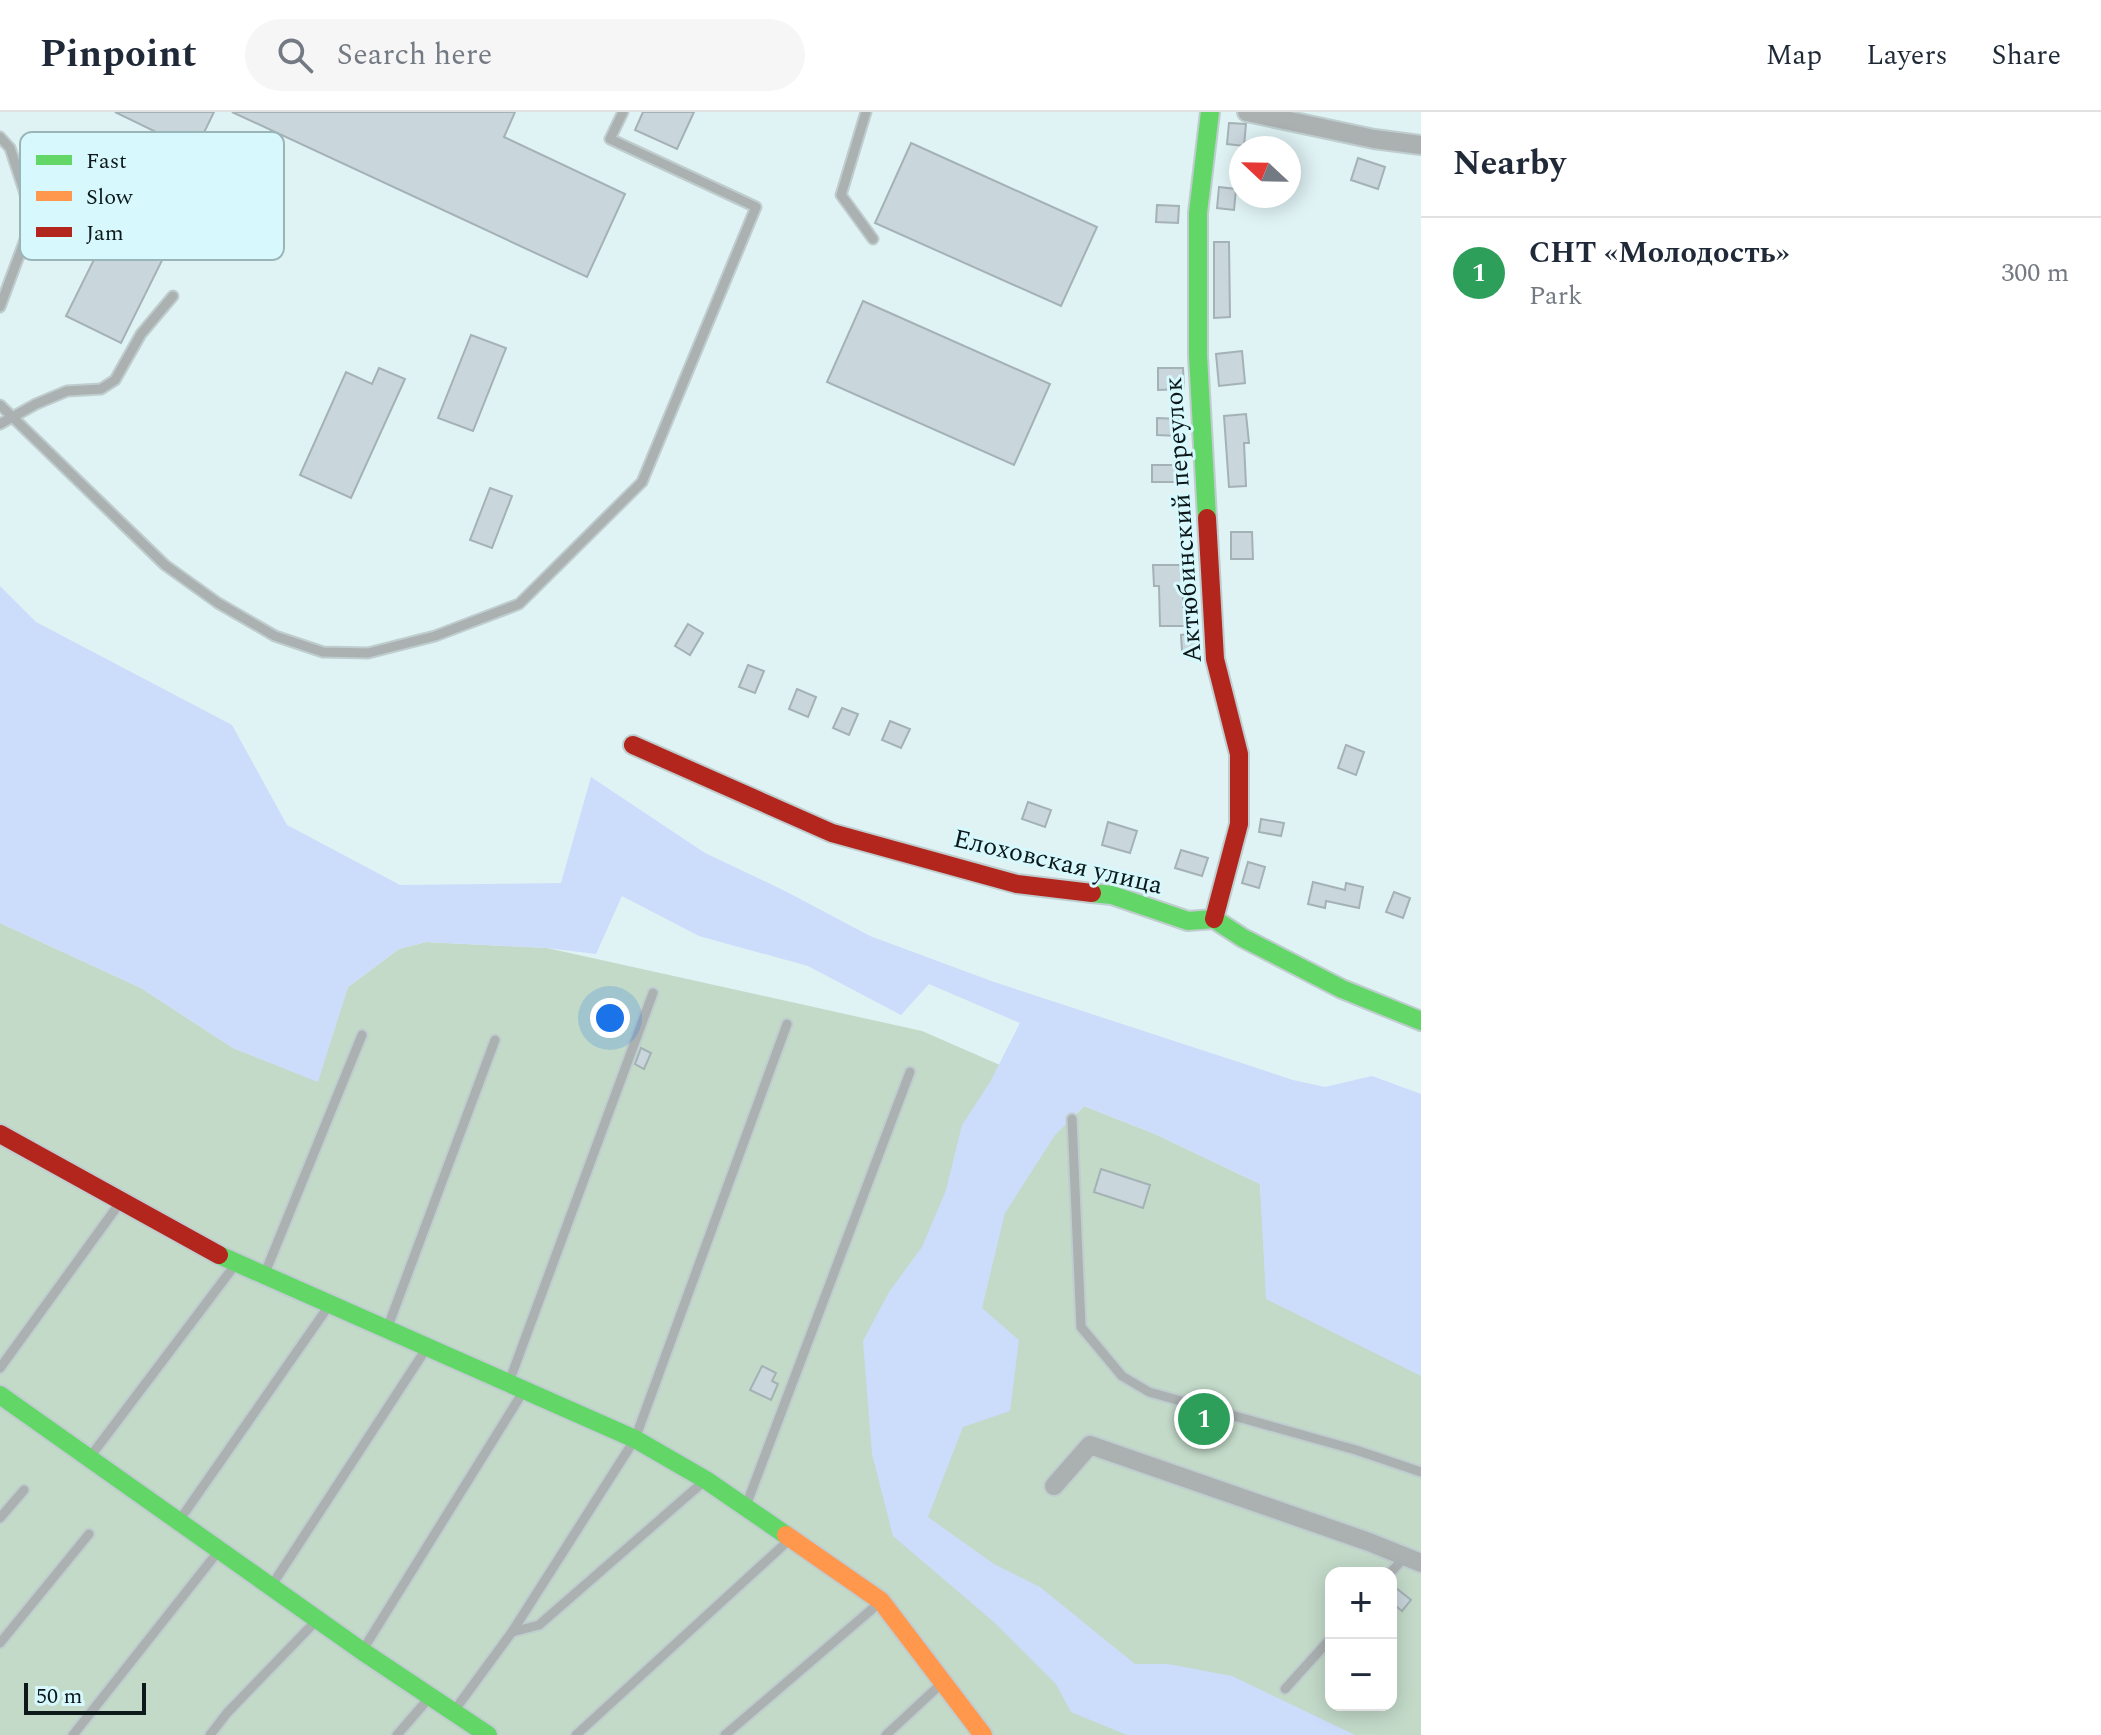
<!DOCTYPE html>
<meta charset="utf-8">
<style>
:root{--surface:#fff;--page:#f6f6f7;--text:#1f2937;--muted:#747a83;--line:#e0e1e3;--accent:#566466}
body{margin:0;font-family:Spectral,serif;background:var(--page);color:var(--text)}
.controls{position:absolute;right:24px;bottom:24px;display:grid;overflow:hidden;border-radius:16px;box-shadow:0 4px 20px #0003}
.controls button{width:72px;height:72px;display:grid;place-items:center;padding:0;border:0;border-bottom:2px solid var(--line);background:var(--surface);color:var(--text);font:40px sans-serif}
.compass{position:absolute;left:1229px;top:24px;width:72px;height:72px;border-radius:50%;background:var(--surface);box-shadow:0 4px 20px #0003;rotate:292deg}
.scale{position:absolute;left:24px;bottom:20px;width:122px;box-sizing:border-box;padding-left:8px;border:4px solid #0c181a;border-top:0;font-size:22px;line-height:28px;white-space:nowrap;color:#0c181a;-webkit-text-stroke:6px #d7f8fc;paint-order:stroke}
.you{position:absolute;left:610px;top:906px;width:28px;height:28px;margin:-20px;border:6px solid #fff;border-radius:50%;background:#1a73e8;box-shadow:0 0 0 12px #1a73e833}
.badge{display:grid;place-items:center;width:52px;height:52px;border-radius:50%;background:var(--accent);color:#fff;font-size:26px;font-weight:700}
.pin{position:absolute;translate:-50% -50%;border:4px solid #fff;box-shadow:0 2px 8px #0006}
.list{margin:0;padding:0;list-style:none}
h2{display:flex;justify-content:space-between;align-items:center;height:104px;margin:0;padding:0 32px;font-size:34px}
h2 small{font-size:26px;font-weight:400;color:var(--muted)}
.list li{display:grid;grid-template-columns:52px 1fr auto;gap:24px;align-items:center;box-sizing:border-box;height:112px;padding:0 32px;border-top:2px solid var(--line)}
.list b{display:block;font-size:30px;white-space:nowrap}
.list p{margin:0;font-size:26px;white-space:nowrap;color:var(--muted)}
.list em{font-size:26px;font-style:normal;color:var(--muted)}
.icon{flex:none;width:44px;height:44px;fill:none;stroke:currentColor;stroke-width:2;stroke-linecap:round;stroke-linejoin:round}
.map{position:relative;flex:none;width:1421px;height:1623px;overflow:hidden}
header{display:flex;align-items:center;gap:48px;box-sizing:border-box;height:112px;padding:0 40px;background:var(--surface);border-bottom:2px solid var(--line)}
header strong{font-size:38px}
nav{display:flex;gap:44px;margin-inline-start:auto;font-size:28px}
.search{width:560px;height:72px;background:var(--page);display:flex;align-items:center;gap:20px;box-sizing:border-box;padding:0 28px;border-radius:44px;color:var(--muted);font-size:30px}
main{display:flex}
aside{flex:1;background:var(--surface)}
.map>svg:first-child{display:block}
.green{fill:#c3dac9;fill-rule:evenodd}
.water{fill:#ccdcfb}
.building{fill:#c9d6db;stroke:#a5b2b5;stroke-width:2}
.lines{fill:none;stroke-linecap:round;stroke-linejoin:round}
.lane-casing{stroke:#bfcdcf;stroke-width:13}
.street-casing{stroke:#bfcdcf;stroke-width:22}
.fast-casing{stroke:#bfcdcf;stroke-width:22}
.slow-casing{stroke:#bfcdcf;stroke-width:22}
.jam-casing{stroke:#bfcdcf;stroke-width:22}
.lane{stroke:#aab1b0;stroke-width:9}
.street{stroke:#aab1b0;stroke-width:18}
.fast{stroke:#63d668;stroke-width:18}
.slow{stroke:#ff974d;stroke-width:18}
.jam{stroke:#b3261e;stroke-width:18}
.labels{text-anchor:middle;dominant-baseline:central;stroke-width:6;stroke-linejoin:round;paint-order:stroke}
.street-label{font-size:26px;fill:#0c181a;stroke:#d7f8fc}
.key{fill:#d7f8fc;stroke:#9ab5b8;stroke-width:2}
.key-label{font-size:22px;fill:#0c181a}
</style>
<header>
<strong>Pinpoint</strong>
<div class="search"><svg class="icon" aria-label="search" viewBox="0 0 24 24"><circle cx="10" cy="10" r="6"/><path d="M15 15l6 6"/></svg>Search here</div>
<nav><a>Map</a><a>Layers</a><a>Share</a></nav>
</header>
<main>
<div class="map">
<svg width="1421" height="1623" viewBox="0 0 1421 1623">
<rect width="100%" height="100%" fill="#dff2f4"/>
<!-- green -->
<path class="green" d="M 0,811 L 141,876 L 233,936 L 317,969 L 348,875 L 399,837 L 426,830 L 547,836 L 922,919 L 1016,960 L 1073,1005 L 1084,994 L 1155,1022 L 1260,1072 L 1265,1157 L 1421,1241 L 1421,1623 L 0,1623 ZM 1331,1461 L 1391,1461 L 1391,1593 L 1331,1593 Z"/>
<!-- water -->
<path class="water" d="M 0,474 L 36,510 L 232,613 L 287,713 L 400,773 L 561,771 L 591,665 L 705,741 L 785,779 L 870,824 L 994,870 L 1293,968 L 1325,975 L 1372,964 L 1421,982 L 1421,1264 L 1266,1187 L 1260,1072 L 1155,1022 L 1084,994 L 1055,1023 L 1005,1101 L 982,1196 L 1019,1228 L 1010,1299 L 963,1315 L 928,1405 L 994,1452 L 1040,1475 L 1135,1552 L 1168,1552 L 1232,1564 L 1355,1623 L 1127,1623 L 1071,1600 L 1056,1572 L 995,1511 L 893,1424 L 872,1342 L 863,1229 L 889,1180 L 922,1135 L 946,1078 L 962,1013 L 990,970 L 1020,911 L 929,872 L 901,903 L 808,854 L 699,824 L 622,784 L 596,842 L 547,836 L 426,830 L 399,837 L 348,875 L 318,970 L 233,936 L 141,876 L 0,811 Z"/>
<!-- building -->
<g class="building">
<path d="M 115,0 L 214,0 L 195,39 Z"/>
<path d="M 232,0 L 515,0 L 504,25 L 625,82 L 587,165 Z"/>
<path d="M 643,0 L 694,0 L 677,37 L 635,18 Z"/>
<path d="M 1229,11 L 1246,12 L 1244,34 L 1227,32 Z"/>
<path d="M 911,31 L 1097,115 L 1061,194 L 875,111 Z"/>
<path d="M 1358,46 L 1385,55 L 1378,77 L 1351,68 Z"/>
<path d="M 1219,75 L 1236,77 L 1234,98 L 1217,96 Z"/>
<path d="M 128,79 L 183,106 L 121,231 L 66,204 Z"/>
<path d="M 1157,93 L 1179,94 L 1178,111 L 1156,110 Z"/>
<path d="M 1214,130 L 1229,130 L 1230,205 L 1214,206 Z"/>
<path d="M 863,189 L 1050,272 L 1014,353 L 827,270 Z"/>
<path d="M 471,223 L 506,236 L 473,319 L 438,306 Z"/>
<path d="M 1242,239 L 1245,271 L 1219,274 L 1216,242 Z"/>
<path d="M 379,256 L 405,267 L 351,386 L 300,363 L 346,260 L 372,272 Z"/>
<path d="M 1158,256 L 1183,256 L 1184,277 L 1158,278 Z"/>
<path d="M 1246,302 L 1249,331 L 1244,331 L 1246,374 L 1229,375 L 1224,304 Z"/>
<path d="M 1157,306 L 1179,307 L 1178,324 L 1157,323 Z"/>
<rect x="1152" y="353" width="28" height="17"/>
<path d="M 490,376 L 512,384 L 492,436 L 470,428 Z"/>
<path d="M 1231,420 L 1252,420 L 1253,447 L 1231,447 Z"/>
<path d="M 1153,453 L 1183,453 L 1183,495 L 1187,495 L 1188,514 L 1160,514 L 1159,474 L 1154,474 Z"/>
<path d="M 688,512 L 703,521 L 690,543 L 675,534 Z"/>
<path d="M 1198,521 L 1198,537 L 1182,539 L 1181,523 Z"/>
<path d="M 748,553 L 764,559 L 755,581 L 739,575 Z"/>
<path d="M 797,577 L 816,585 L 808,605 L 789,597 Z"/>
<path d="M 842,596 L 858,602 L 849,623 L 833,616 Z"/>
<path d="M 890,609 L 910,617 L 901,636 L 882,628 Z"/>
<path d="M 1346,633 L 1364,640 L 1356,663 L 1338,656 Z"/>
<path d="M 1028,690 L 1051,698 L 1045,715 L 1022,707 Z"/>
<path d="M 1261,707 L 1284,711 L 1281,724 L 1259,720 Z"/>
<path d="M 1108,710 L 1137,719 L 1130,741 L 1102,733 Z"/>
<path d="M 1181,738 L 1208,746 L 1202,764 L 1175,756 Z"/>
<path d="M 1248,750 L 1265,755 L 1259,776 L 1242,771 Z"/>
<path d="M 1313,770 L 1345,778 L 1346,771 L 1363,775 L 1359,796 L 1326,789 L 1325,796 L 1308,792 Z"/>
<path d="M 1394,780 L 1410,786 L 1403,806 L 1386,800 Z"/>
<path d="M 641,936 L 651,941 L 644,957 L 635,952 Z"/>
<path d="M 1101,1057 L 1150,1073 L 1143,1096 L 1094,1080 Z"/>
<path d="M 762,1254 L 776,1261 L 772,1269 L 778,1272 L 771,1288 L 750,1278 Z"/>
<path d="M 1391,1472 L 1411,1488 L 1402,1499 L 1391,1490 Z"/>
</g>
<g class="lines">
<!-- lane casing -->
<g class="lane-casing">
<g id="lane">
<path d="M 866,0 L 841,83 L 873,127"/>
<path d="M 0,25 L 10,36 L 33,106 L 0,195"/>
<path d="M 0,293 L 165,453 L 218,491 L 275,524 L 323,540 L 368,541 L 435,524 L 519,492 L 642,370 L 756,95 L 610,27 L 623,0"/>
<path d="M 0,312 L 36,292 L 67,279 L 101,277 L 115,268 L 141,222 L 173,184"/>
<path d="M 1072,1007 L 1081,1215 L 1122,1264 L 1149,1280 L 1356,1338 L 1421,1360"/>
<path d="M 265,1161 L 362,923"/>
<path d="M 387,1217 L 495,928"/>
<path d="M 0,1256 L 119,1092"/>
<path d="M 509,1270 L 653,881"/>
<path d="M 90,1345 L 235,1153"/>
<path d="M 747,1391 L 910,960"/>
<path d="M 0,1406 L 24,1378"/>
<path d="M 181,1406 L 328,1195"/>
<path d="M 1390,1461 L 1406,1444"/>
<path d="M 272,1473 L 426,1237"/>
<path d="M 512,1520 L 539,1513 L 702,1371"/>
<path d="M 0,1531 L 89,1422"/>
<path d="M 364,1536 L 523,1280"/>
<path d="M 1285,1577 L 1331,1526"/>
<path d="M 454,1599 L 512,1520 L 635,1327 L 787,912"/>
<path d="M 73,1623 L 217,1441"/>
<path d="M 210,1623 L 227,1601 L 315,1510"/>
<path d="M 397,1623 L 429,1586"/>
<path d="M 576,1623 L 788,1429"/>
<path d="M 725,1623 L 878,1492"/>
<path d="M 886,1623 L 941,1572"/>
</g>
</g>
<!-- street casing -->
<g class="street-casing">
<g id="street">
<path d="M 1247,0 L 1374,27 L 1421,33"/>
<path d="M 1054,1374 L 1090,1333 L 1369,1430 L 1421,1451"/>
</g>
</g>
<!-- fast casing -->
<g class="fast-casing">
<g id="fast">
<path d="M 1207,406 L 1198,244 L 1198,101 L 1210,0"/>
<path d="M 1092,781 L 1112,783 L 1188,809 L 1214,807 L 1243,826 L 1342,877 L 1421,909"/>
<path d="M 219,1143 L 635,1327 L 706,1368 L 786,1423"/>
<path d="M 0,1283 L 362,1539 L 488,1623"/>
</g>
</g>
<!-- slow casing -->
<g class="slow-casing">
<path id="slow" d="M 786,1423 L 881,1489 L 983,1623"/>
</g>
<!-- jam casing -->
<g class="jam-casing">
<g id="jam">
<path d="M 1207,406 L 1215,547 L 1239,642 L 1239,712 L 1214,807"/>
<path d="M 633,633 L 832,721 L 1017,772 L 1092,781"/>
<path d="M 0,1022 L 219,1143"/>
</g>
</g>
<!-- lane -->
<use href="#lane" class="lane"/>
<!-- street -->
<use href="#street" class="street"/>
<!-- fast -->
<use href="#fast" class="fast"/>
<!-- slow -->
<use href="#slow" class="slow"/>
<!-- jam -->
<use href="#jam" class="jam"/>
</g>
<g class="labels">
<!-- street labels -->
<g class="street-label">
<text transform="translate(1183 408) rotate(-94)">Актюбинский переулок</text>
<text transform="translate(1058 750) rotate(13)">Елоховская улица</text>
</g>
</g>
<!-- legend -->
<rect x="20" y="20" width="264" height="128" rx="12" class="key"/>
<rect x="36" y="43" width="36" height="10" fill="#63d668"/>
<rect x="36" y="79" width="36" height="10" fill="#ff974d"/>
<rect x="36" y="115" width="36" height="10" fill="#b3261e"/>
<g class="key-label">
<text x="86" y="56">Fast</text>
<text x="86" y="92">Slow</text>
<text x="86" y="128">Jam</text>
</g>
</svg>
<div class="controls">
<button>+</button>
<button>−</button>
</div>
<svg class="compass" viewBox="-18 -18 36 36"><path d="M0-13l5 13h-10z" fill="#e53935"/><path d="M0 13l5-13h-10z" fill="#747a83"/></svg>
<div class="scale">50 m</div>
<div class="you"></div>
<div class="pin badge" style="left:1204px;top:1307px;background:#2e9e5b">1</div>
</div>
<aside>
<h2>Nearby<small></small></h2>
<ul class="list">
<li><span class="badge" style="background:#2e9e5b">1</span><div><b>СНТ «Молодость»</b><p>Park</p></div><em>300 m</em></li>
</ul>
</aside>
</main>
